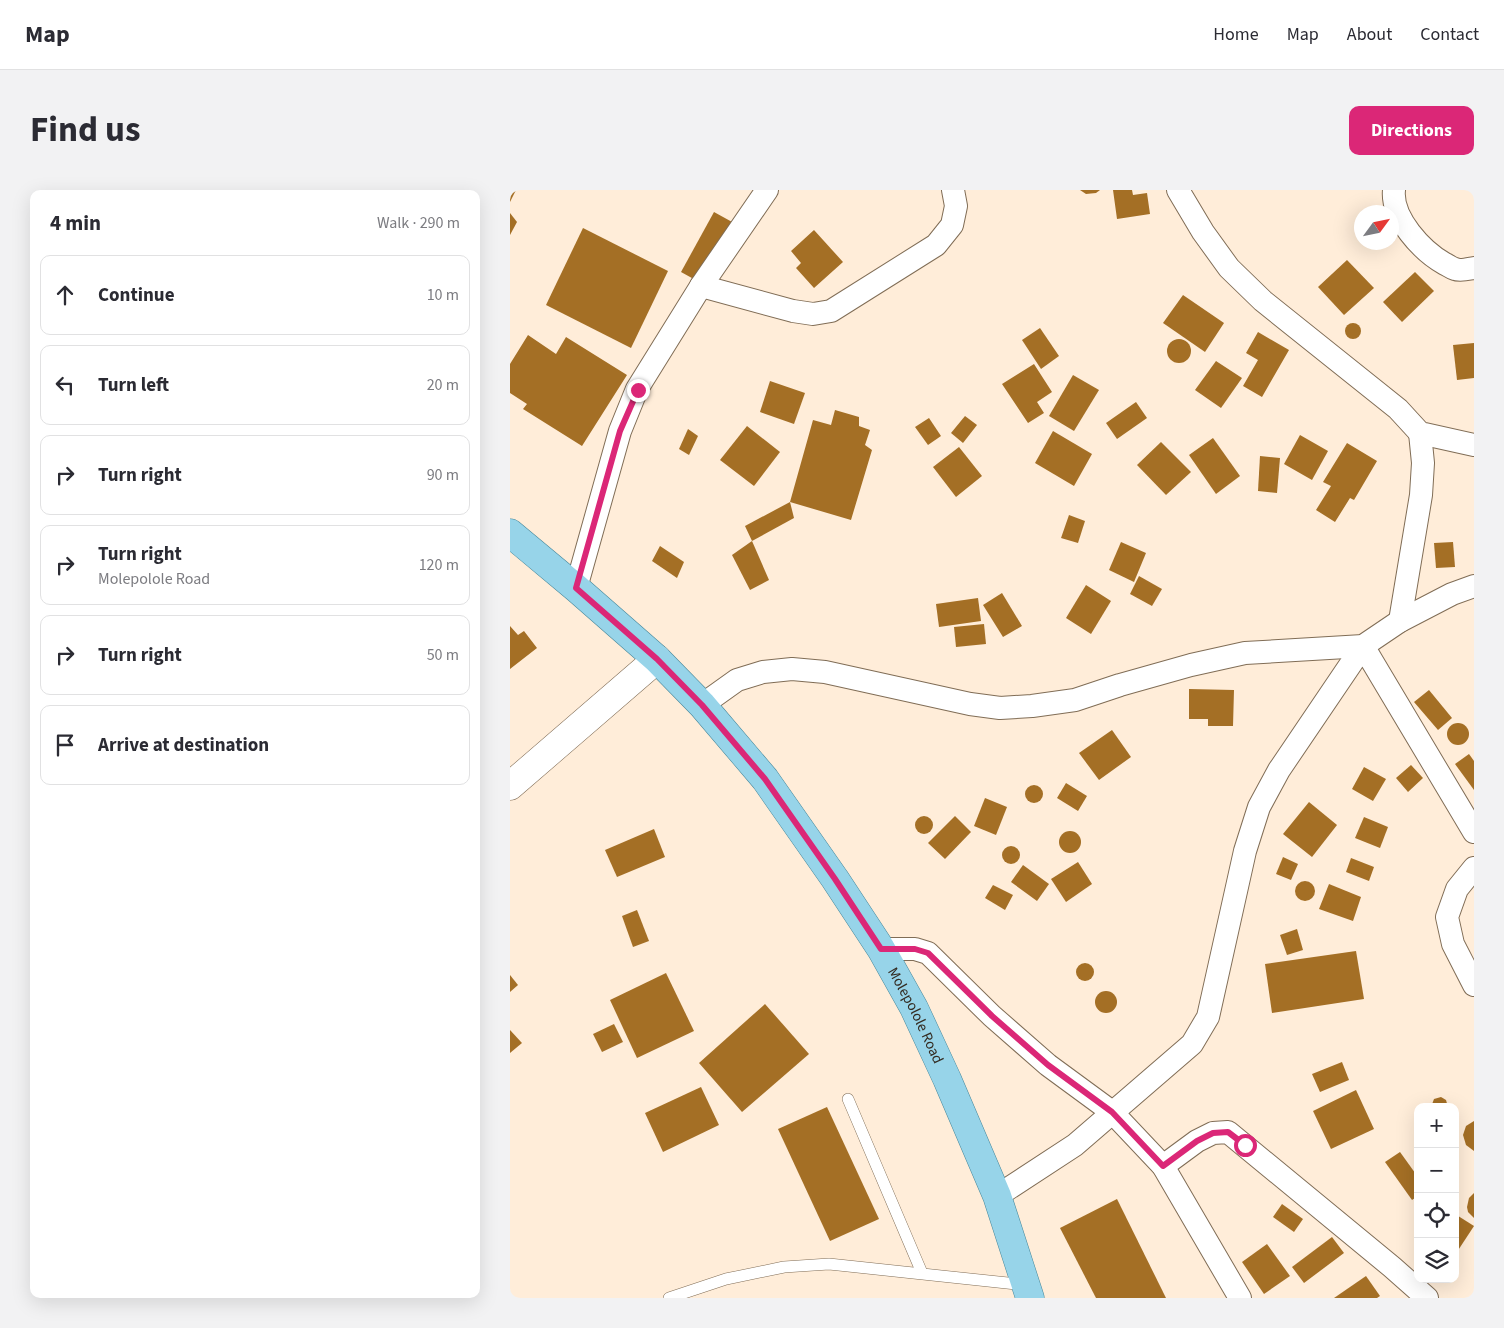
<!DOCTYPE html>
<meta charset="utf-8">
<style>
:root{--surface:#fff;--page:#f2f2f3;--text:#2b2b33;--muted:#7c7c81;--line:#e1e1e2;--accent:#db2777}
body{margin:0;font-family:"Source Sans 3",sans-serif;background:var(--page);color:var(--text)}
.controls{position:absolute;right:15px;bottom:15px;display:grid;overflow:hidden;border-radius:10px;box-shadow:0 5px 20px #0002}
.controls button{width:45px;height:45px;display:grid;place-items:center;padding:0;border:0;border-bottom:1px solid var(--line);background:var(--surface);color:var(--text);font:25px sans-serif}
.compass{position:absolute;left:844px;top:15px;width:45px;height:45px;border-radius:50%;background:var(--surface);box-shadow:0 5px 20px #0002;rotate:57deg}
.stop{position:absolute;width:15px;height:15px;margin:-11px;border:4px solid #db2777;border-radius:50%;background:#fff}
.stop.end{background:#db2777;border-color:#fff;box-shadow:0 1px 5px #0008}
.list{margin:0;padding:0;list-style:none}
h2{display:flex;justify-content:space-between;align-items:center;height:65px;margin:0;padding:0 20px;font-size:21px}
h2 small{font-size:16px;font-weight:400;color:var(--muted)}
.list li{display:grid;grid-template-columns:32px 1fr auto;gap:15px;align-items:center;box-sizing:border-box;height:80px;margin:0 10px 10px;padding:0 10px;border:1px solid var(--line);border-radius:10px}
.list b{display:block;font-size:19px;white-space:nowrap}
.list p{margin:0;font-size:16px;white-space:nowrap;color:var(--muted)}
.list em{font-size:16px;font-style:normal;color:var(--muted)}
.icon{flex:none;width:28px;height:28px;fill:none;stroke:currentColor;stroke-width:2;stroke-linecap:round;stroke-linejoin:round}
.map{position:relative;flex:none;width:964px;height:1108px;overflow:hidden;border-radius:10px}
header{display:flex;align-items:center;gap:30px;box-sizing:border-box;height:70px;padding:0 25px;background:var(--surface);border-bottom:1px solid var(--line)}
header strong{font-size:24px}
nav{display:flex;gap:28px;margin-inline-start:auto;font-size:18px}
.intro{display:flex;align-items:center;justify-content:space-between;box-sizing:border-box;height:120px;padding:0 30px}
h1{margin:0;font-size:35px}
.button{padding:12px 22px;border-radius:10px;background:var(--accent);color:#fff;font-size:18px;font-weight:700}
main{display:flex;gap:30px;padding:0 30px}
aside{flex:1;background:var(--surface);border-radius:10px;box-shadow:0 5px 20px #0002}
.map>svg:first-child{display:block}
.building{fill:#a46f25}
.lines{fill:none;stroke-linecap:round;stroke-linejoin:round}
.service-casing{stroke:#806d56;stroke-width:12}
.minor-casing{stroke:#806d56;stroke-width:24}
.tertiary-casing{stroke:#806d56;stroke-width:29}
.primary-casing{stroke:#47879a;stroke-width:29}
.service{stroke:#fff;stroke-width:11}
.minor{stroke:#fff;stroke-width:22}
.tertiary{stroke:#fff;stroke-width:28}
.primary{stroke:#97d4e9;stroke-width:28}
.route{stroke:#db2777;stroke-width:6}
.labels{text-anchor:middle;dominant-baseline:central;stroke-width:4;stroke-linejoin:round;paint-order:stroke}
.street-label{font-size:15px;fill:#342c22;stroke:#fdfdfd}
</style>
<header>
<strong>Map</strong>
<nav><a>Home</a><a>Map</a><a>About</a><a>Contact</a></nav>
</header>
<div class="intro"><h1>Find us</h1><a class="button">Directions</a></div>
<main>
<aside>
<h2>4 min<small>Walk · 290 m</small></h2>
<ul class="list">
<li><svg class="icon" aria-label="ahead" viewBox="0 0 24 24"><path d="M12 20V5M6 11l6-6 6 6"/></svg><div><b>Continue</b></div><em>10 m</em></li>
<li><svg class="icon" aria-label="left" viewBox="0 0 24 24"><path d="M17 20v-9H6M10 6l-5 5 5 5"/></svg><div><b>Turn left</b></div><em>20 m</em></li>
<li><svg class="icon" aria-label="right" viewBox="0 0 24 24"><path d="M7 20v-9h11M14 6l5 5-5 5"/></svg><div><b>Turn right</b></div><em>90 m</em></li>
<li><svg class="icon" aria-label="right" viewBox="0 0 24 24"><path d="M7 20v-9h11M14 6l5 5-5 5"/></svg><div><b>Turn right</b><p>Molepolole Road</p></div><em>120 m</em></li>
<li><svg class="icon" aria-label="right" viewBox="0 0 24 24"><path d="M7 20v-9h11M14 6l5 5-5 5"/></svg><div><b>Turn right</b></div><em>50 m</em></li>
<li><svg class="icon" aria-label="arrive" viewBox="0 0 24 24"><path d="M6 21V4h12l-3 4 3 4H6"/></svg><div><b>Arrive at destination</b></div></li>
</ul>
</aside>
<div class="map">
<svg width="964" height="1108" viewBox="0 0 964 1108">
<rect width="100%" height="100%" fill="#ffedd9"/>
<!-- building -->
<g class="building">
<path d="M 0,0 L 6,0 L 0,12 Z"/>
<path d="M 570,0 L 590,0 L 586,3 L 576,4 Z"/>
<path d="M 603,0 L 622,0 L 623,5 L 637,3 L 640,24 L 607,29 Z"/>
<path d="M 204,22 L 233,38 L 200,98 L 171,82 Z"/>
<path d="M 0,23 L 7,32 L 0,45 Z"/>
<path d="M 73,38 L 158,81 L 121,158 L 36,115 Z"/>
<path d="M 304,40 L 333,72 L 304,98 L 286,78 L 291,73 L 281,61 Z"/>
<path d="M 837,70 L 864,98 L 834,125 L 808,97 Z"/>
<path d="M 905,82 L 924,101 L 892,132 L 873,112 Z"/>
<path d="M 673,105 L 714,133 L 695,162 L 653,133 Z"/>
<circle cx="843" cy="141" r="8"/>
<path d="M 530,138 L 549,166 L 531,179 L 512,150 Z"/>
<path d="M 748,142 L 779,160 L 752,207 L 733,196 L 748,170 L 736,163 Z"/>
<path d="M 18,145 L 46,164 L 56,147 L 117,185 L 72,256 L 13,219 L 17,214 L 0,203 L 0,174 Z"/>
<circle cx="669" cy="161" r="12"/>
<path d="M 964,153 L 964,188 L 947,190 L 943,155 Z"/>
<path d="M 706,171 L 732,188 L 711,218 L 685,200 Z"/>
<path d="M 524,174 L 542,202 L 527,212 L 534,223 L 518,233 L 492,194 Z"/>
<path d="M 563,185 L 589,200 L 564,241 L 539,226 Z"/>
<path d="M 260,191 L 295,203 L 284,234 L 250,222 Z"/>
<path d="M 626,212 L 637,228 L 607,249 L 596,233 Z"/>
<path d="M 325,220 L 349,227 L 349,236 L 360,240 L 355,255 L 362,260 L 341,330 L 280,312 L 303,230 L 321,235 Z"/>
<path d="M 455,226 L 467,235 L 453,253 L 441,243 Z"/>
<path d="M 419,228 L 431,246 L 418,255 L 405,237 Z"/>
<path d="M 237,236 L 270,262 L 244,296 L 210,270 Z"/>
<path d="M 178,239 L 188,246 L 179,265 L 169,259 Z"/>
<path d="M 543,241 L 582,264 L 564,296 L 525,273 Z"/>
<path d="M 790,245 L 818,261 L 802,290 L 774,274 Z"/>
<path d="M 703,248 L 730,286 L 706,304 L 679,265 Z"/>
<path d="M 651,252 L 681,282 L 656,305 L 627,275 Z"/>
<path d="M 837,253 L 867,271 L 844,310 L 840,308 L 825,332 L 806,320 L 821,296 L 813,292 Z"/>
<path d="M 449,257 L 472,286 L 446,307 L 423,277 Z"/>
<path d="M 750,266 L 770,268 L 767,303 L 748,301 Z"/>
<path d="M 280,312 L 284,328 L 242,351 L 235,336 Z"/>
<path d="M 559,325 L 575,331 L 568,353 L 551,348 Z"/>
<path d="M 242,351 L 259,390 L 240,400 L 222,365 Z"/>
<path d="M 611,352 L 636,363 L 624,392 L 599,380 Z"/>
<path d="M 943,352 L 945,377 L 926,378 L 924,353 Z"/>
<path d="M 150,356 L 174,372 L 167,388 L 142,371 Z"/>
<path d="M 629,386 L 652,399 L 642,416 L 620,404 Z"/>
<path d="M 576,395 L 601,411 L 581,444 L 556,428 Z"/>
<path d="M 492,403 L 512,436 L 493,447 L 473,415 Z"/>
<path d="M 468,408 L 471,431 L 429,437 L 426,414 Z"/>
<path d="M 474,434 L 476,454 L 446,457 L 444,437 Z"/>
<path d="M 0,436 L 8,445 L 14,441 L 27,458 L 0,479 Z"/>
<path d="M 679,499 L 724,500 L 723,536 L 698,536 L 698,529 L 679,529 Z"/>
<path d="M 919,500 L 942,528 L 928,540 L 904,512 Z"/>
<circle cx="948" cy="544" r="11"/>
<path d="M 602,540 L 621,567 L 589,590 L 569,563 Z"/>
<path d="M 959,564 L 964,571 L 964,600 L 945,574 Z"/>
<path d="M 901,575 L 913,588 L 898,602 L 886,588 Z"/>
<path d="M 854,577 L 876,589 L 863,611 L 842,599 Z"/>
<path d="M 556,593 L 577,606 L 568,621 L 547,608 Z"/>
<circle cx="524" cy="604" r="9"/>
<path d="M 475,608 L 497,617 L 486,645 L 464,636 Z"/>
<path d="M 799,612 L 827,635 L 802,667 L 773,644 Z"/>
<circle cx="414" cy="635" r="9"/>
<path d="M 445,626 L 461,642 L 435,669 L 418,653 Z"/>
<path d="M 854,627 L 878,637 L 870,658 L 845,648 Z"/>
<path d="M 144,639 L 155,667 L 107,687 L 95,660 Z"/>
<circle cx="560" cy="652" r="11"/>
<circle cx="501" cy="665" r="9"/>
<path d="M 773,667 L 788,674 L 781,690 L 766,684 Z"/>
<path d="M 841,668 L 864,677 L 859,691 L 836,682 Z"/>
<path d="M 568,672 L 582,694 L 556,712 L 541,689 Z"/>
<path d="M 513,675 L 539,694 L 527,711 L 501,692 Z"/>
<circle cx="795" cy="701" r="10"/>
<path d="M 819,694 L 851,707 L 843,731 L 809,719 Z"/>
<path d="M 483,695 L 503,705 L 495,720 L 475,708 Z"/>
<path d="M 127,720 L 139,751 L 123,757 L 112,726 Z"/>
<path d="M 787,739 L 793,760 L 777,765 L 770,745 Z"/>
<path d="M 846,761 L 854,809 L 762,823 L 755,774 Z"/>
<circle cx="575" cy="782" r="9"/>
<path d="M 156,783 L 184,841 L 127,868 L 100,810 Z"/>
<path d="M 0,785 L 8,795 L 0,802 Z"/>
<circle cx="596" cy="812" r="11"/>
<path d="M 255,814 L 299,864 L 232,922 L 189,873 Z"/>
<path d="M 104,834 L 113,852 L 92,862 L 83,844 Z"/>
<path d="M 0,840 L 12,853 L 0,863 Z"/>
<path d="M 832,872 L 839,890 L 810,902 L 802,884 Z"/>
<path d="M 191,897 L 209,935 L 153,962 L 135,923 Z"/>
<path d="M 846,900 L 864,939 L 821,959 L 803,921 Z"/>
<path d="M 931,907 L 936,910 L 938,917 L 921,917 L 924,909 Z"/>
<path d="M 317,917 L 369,1029 L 320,1051 L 268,939 Z"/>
<path d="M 964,931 L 964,961 L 956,955 L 953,945 L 956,936 Z"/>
<path d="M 890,962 L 908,987 L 908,1006 L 902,1010 L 875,972 Z"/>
<path d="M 964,1003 L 964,1028 L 958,1022 L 957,1017 L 959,1008 Z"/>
<path d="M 607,1009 L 656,1108 L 586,1108 L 550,1038 Z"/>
<path d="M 772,1014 L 793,1029 L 784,1042 L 763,1027 Z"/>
<path d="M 945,1024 L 964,1036 L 945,1065 Z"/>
<path d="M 822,1047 L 834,1063 L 794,1093 L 782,1077 Z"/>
<path d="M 757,1054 L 780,1086 L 754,1104 L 732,1072 Z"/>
<path d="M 856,1086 L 870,1106 L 867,1108 L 824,1108 Z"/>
</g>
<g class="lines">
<!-- service casing -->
<g class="service-casing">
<g id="service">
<path d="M 338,909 L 412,1083"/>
<path d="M 159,1108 L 216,1089 L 274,1077 L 319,1074 L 516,1095"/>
</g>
</g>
<!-- minor casing -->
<g class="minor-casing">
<g id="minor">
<path d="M 668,0 L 693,42 L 719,78 L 753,111 L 888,219 L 910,243 L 964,255"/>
<path d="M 884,0 C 881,28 912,61 935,74 C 938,75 941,78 945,79 C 950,81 958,79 964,78"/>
<path d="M 191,96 L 283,121 L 303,124 L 321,121 L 426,55 L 442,35 L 446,16 L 443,0"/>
<path d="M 66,398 L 110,241 L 127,199 L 191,96 L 257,0"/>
<path d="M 890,431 L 911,305 L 913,273 L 910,243"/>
<path d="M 192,515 L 227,490 L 253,482 L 282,479 L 315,482 L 460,514 L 490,518 L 522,516 L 565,510 L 610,495 L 681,475 L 735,463 L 853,456 L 890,431 L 942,404 L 964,396"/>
<path d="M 964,678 L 947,699 L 937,727 L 943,754 L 964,795"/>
<path d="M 371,759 L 405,759 L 418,763 L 482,826 L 538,875 L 602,922 L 653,976 L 730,1108"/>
<path d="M 653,976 L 687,951 L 703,943 L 718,942 L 882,1077 L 917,1108"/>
<path d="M 487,1006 L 565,955 L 682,854 L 698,827 L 735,661 L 749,617 L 769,580 L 853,456 L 964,642"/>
</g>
</g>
<!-- tertiary casing -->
<g class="tertiary-casing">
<path id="tertiary" d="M 0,596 L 147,469"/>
</g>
<!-- primary casing -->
<g class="primary-casing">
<g id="primary">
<path id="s1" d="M 0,343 L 66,398 L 147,469 L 192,515 L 255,589 L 325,689 L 371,759 L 404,818 L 437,889 L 487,1006 L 520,1108"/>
</g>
</g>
<!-- service -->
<use href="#service" class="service"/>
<!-- minor -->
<use href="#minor" class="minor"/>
<!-- tertiary -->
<use href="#tertiary" class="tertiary"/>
<!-- primary -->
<use href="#primary" class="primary"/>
</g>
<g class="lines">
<!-- route -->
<path class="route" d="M 128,200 L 110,241 L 66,398 L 147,469 L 192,515 L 255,589 L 325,689 L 371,759 L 405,759 L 418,763 L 482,826 L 538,875 L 602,922 L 653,976 L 687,951 L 703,943 L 718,942 L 735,955"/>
</g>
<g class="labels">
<!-- street labels -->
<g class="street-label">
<text stroke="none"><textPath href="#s1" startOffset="636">Molepolole Road</textPath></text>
</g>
</g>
</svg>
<div class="controls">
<button>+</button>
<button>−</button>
<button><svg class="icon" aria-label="locate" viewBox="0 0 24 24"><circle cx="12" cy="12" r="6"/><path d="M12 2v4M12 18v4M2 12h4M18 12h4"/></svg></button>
<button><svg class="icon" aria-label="layers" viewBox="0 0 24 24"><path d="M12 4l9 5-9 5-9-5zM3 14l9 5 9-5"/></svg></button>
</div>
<svg class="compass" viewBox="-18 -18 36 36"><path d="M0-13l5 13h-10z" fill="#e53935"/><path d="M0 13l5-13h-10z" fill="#7c7c81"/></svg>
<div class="stop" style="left:735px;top:955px"></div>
<div class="stop end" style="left:128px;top:200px"></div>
</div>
</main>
